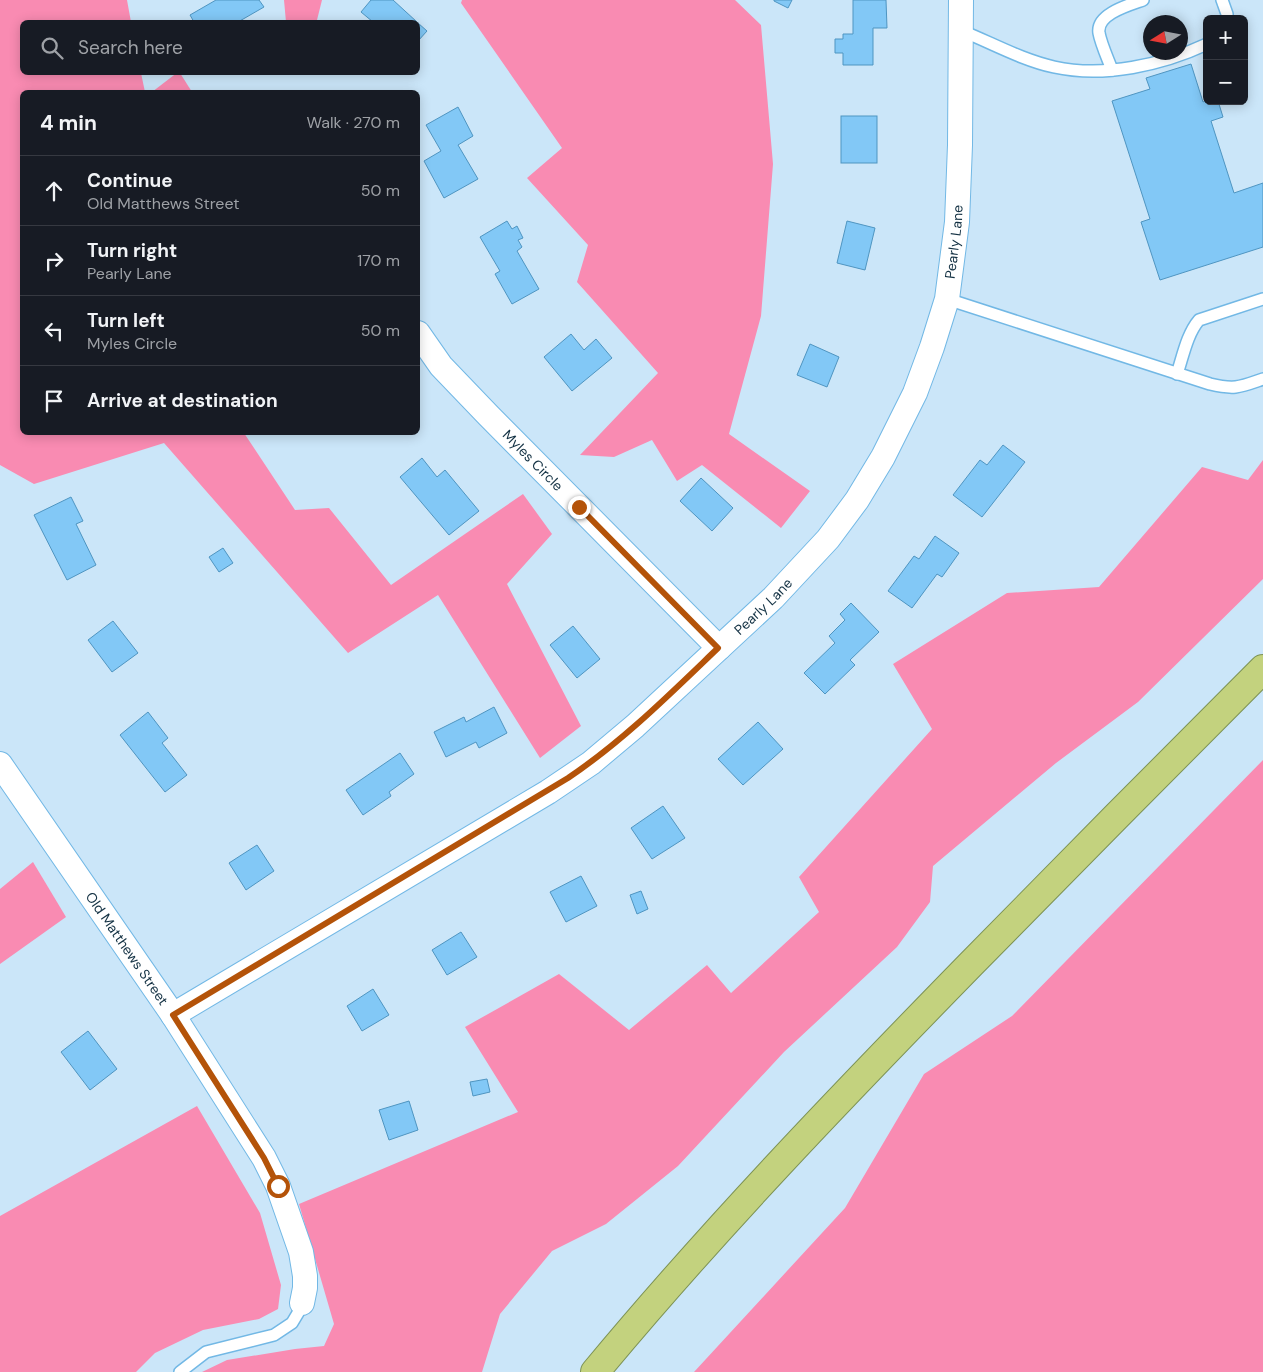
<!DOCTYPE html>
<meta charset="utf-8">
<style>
:root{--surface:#171b24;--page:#242831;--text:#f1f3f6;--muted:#9ea1a6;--line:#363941}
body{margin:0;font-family:"DM Sans",sans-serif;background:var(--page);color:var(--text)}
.controls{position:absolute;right:15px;top:15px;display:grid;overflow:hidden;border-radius:8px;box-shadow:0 2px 12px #0003}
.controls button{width:45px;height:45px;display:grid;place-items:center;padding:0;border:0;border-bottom:1px solid var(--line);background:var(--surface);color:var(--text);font:25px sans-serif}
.compass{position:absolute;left:1143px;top:15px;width:45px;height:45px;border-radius:50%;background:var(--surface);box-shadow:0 2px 12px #0003;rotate:259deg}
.stop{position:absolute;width:15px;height:15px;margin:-11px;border:4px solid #b45309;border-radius:50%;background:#fff}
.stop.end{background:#b45309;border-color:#fff;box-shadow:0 1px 5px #0008}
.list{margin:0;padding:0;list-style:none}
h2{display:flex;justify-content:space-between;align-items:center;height:65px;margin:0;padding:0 20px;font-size:21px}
h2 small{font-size:16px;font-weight:400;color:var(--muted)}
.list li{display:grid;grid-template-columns:32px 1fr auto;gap:15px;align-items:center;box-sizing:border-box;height:70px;padding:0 20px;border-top:1px solid var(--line)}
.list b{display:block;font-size:19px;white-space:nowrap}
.list p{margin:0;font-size:16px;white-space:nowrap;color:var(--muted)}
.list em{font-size:16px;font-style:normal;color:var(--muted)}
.icon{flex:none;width:28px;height:28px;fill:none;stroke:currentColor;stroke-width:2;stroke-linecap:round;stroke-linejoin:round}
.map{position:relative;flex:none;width:1263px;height:1372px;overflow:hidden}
.search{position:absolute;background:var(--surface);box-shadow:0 2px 12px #0003;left:20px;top:20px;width:400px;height:55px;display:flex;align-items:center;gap:12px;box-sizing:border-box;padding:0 18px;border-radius:8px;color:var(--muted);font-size:19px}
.panel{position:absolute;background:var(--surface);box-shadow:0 2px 12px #0003;left:20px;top:90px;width:400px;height:345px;border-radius:8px}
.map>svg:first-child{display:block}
.forest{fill:#f98bb2}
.building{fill:#82c8f6;stroke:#4f95c1}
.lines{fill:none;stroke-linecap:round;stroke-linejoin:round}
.service-casing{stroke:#72b8e5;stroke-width:14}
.minor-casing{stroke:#72b8e5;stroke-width:26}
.trunk-casing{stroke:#7c9255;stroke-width:30}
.service{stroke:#fff;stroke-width:11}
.minor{stroke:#fff;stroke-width:24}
.trunk{stroke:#c3d27e;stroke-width:28}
.route{stroke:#b45309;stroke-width:6}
.labels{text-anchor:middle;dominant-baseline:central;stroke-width:4.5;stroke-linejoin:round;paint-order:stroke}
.street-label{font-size:14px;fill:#133143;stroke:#cbe6f9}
</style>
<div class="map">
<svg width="1263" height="1372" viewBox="0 0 1263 1372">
<rect width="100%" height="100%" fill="#cbe6f9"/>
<!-- forest -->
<g class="forest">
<path d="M 0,0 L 127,0 L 131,22 L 22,22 L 22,72 L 141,73 L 145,92 L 22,92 L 22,432 L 244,433 L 295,510 L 329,508 L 391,585 L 523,494 L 552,534 L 507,584 L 581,726 L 540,758 L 438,595 L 348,653 L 164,443 L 34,484 L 0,465 Z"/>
<path d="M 284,0 L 322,0 L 317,20 L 300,22 L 286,22 Z"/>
<path d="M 462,0 L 735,0 L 761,25 L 773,164 L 761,316 L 729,434 L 810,491 L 781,528 L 702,465 L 677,481 L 652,440 L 614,457 L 580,455 L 658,373 L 577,282 L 588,245 L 527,178 L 562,148 L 461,3 Z"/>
<path d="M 178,72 L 180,73 L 192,92 L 152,92 Z"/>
<path d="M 1263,460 L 1263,579 L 1138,702 L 1056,763 L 933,866 L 930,902 L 897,947 L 784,1052 L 678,1166 L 606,1224 L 552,1251 L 500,1314 L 482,1372 L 202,1372 L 227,1360 L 295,1349 L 324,1346 L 334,1324 L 299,1204 L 518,1112 L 465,1027 L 559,974 L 629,1030 L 707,965 L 731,993 L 819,912 L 799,877 L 932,729 L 893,664 L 1007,593 L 1099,587 L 1202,467 L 1248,480 Z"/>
<path d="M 1263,760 L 1263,1372 L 694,1372 L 845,1208 L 924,1074 L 1012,1016 Z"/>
<path d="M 33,862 L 66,917 L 0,964 L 0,889 Z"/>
<path d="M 197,1106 L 260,1213 L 281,1285 L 278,1309 L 259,1319 L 203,1330 L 155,1353 L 136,1372 L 0,1372 L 0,1216 Z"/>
</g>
<!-- building -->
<g class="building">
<path d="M 216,0 L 259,0 L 264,7 L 238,22 L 194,22 L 190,15 Z"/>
<path d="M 371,0 L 393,0 L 417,22 L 373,22 L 361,12 Z"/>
<path d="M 774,0 L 792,0 L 788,8 L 774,1 Z"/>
<path d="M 853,0 L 886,0 L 887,28 L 873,28 L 873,65 L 843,65 L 843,53 L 835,53 L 835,39 L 843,39 L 843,34 L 853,34 Z"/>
<path d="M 418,23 L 427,31 L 418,41 Z"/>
<path d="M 1191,64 L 1203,102 L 1207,100 L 1218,101 L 1223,117 L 1211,121 L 1234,193 L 1263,183 L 1263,247 L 1160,280 L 1141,222 L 1150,219 L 1112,101 L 1150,89 L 1146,78 Z"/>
<path d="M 458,107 L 473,136 L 458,145 L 478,179 L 444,198 L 424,161 L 441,151 L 426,125 Z"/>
<rect x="841" y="116" width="36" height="47"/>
<path d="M 507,221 L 512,229 L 517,226 L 523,238 L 518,240 L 522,247 L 517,251 L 539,289 L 512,304 L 495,274 L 500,271 L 480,237 Z"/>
<path d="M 847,221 L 875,228 L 865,270 L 837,263 Z"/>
<path d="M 571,334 L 584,350 L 596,339 L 612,358 L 572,391 L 544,357 Z"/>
<path d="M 810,344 L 839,357 L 827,387 L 797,375 Z"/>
<path d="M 1003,445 L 1025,462 L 982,517 L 953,495 L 980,460 L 987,465 Z"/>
<path d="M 422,458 L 437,477 L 445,470 L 479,511 L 449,535 L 400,477 Z"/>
<path d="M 701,478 L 733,508 L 712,531 L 680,501 Z"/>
<path d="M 71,497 L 83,521 L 76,524 L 96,565 L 67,580 L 34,515 Z"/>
<path d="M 935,536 L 959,553 L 942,577 L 937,574 L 912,608 L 888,591 L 914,556 L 919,559 Z"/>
<path d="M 223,548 L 233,563 L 219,572 L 209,557 Z"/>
<path d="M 851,603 L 879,632 L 850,660 L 855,665 L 825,694 L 804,673 L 835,643 L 829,636 L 845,620 L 840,614 Z"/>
<path d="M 113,621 L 138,653 L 112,672 L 88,640 Z"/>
<path d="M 573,626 L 600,659 L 577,678 L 550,645 Z"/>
<path d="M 494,707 L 507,733 L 479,748 L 476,742 L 446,757 L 434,732 L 464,717 L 466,722 Z"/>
<path d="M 148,712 L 168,738 L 162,743 L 187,775 L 165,792 L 120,735 Z"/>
<path d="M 758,722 L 783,749 L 743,785 L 718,759 Z"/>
<path d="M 400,753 L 414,774 L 389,792 L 391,796 L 363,815 L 346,790 Z"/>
<path d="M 663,806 L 685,838 L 652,859 L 631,828 Z"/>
<path d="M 257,845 L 274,871 L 246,890 L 229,863 Z"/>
<path d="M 581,876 L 597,906 L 566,922 L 550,892 Z"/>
<path d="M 641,891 L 648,909 L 637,914 L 630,895 Z"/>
<path d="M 461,932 L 477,957 L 447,975 L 432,950 Z"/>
<path d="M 373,989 L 389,1015 L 362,1031 L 347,1006 Z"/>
<path d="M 88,1031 L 117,1069 L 90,1090 L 61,1052 Z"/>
<path d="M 487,1079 L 490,1092 L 473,1096 L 470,1082 Z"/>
<path d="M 409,1101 L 418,1130 L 389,1140 L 379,1110 Z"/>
</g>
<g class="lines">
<!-- service casing -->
<g class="service-casing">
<g id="service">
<path d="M 1222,0 L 1227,14 L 1227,19"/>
<path d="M 962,31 C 992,43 1022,60 1054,67 C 1104,78 1162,65 1207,44"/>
<path d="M 1112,70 C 1108,59 1101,44 1099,33 C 1096,14 1129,5 1143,0"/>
<path d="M 947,299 L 1210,384 C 1235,390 1240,387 1263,379"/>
<path d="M 1177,374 C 1183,356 1187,334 1199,320 L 1263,299"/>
<path d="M 180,1372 L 206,1352 L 274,1335 L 292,1323 L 298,1313 L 302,1303"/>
</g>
</g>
<!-- minor casing -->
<g class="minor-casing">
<g id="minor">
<path id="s1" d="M 418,333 L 441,366 L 488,415 L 719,648"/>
<path id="s2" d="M 0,764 L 173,1015 L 264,1158 L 278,1186 L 301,1252 L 305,1276 L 305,1288 L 302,1303"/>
<path id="s3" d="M 173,1015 L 548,792 L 591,763 L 635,726 L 773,598 L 828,539 L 857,500 L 883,457 L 915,393 L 932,347 L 947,299 L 957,222 L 960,145 L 961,0"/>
</g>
</g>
<!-- trunk casing -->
<g class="trunk-casing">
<path id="trunk" d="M 595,1372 C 713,1230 842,1096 971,964 C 1068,865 1165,767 1263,669"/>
</g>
<!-- service -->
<use href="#service" class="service"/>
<!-- minor -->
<use href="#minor" class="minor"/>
<!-- trunk -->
<use href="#trunk" class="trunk"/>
</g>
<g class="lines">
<!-- route -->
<path class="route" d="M 278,1186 L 264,1158 L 173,1015 L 568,778 C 623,741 670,694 718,648 L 579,507"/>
</g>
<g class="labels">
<!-- street labels -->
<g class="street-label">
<text stroke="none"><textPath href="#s3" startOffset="1142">Pearly Lane</textPath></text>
<text stroke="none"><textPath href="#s1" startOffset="172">Myles Circle</textPath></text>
<text stroke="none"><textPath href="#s3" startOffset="721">Pearly Lane</textPath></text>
<text stroke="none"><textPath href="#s2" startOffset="224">Old Matthews Street</textPath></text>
</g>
</g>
</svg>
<div class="controls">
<button>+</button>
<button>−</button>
</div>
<svg class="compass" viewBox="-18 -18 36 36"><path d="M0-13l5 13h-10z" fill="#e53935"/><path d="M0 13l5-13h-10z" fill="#9ea1a6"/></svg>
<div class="stop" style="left:278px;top:1186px"></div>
<div class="stop end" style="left:579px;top:507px"></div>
<div class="search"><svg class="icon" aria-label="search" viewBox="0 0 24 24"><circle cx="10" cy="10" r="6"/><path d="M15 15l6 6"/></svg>Search here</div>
<section class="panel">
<h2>4 min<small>Walk · 270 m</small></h2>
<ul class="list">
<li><svg class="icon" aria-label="ahead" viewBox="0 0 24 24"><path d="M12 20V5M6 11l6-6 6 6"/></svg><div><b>Continue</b><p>Old Matthews Street</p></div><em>50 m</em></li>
<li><svg class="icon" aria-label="right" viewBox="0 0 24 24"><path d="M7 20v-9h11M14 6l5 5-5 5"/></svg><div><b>Turn right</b><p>Pearly Lane</p></div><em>170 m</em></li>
<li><svg class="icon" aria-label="left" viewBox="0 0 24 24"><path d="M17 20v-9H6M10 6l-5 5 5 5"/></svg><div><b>Turn left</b><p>Myles Circle</p></div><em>50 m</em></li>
<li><svg class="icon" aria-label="arrive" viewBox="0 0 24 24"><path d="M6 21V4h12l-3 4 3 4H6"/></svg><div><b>Arrive at destination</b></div></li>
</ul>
</section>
</div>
